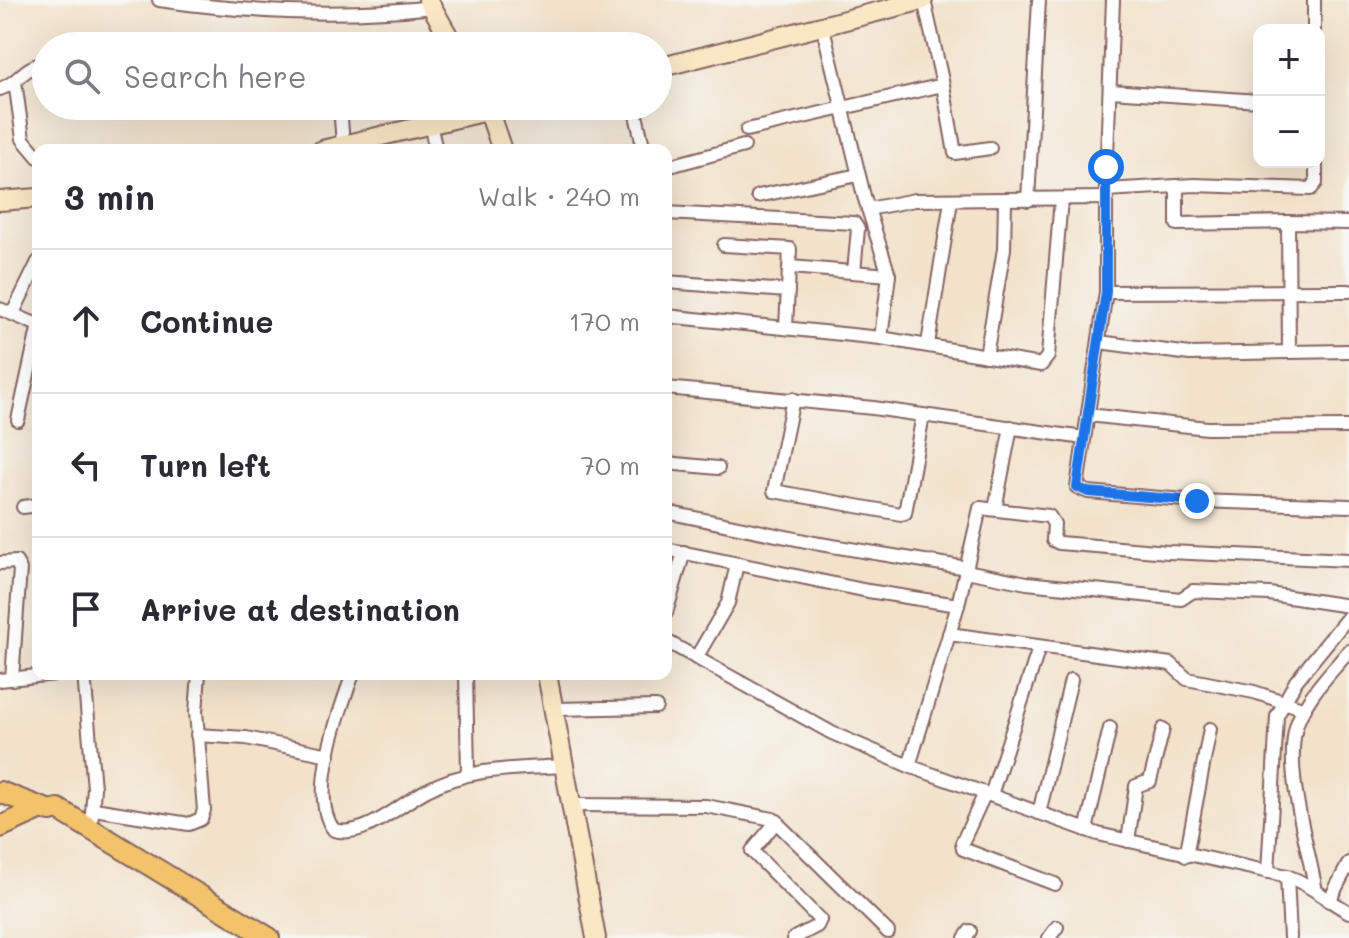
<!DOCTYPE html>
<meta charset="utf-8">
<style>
:root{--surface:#fff;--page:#f2f2f3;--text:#2b2b33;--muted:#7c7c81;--line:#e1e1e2}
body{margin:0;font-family:Mali,sans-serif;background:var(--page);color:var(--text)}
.controls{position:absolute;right:24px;top:24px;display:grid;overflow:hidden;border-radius:16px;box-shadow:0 8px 32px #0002}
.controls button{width:72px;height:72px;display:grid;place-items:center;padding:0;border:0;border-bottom:2px solid var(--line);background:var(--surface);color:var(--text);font:40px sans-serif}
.stop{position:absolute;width:24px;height:24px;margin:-18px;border:6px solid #1a73e8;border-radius:50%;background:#fff}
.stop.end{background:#1a73e8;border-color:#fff;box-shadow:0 2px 8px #0008}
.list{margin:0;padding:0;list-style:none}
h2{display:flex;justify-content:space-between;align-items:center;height:104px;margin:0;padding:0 32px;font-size:34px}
h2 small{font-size:26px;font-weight:400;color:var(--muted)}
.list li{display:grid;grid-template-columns:52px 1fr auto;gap:24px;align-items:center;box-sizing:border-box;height:144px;padding:0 32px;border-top:2px solid var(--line)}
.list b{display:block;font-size:30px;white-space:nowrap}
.list em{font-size:26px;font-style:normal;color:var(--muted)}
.icon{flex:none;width:44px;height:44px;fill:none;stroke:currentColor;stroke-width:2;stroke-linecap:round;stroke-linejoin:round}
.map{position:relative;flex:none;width:1349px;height:938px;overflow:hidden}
.search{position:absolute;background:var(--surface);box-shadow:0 8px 32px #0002;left:32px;top:32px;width:640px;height:88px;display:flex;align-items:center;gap:20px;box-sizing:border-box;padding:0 28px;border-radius:44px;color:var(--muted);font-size:30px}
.panel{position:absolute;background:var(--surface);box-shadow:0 8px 32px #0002;left:32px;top:144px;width:640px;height:536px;border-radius:16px}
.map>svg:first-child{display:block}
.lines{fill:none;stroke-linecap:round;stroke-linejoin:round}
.street-casing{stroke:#856363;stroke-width:16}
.secondary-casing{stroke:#856363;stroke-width:22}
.primary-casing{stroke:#856363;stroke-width:24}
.street{stroke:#fff;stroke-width:12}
.secondary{stroke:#fae7c3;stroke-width:18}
.primary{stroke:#f2c36a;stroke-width:20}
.route{stroke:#1a73e8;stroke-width:10}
</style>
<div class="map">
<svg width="1349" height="938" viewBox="0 0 1349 938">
<rect width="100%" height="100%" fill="#f6f6f2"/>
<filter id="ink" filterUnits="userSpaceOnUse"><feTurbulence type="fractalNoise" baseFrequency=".0125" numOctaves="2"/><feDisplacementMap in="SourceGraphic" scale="16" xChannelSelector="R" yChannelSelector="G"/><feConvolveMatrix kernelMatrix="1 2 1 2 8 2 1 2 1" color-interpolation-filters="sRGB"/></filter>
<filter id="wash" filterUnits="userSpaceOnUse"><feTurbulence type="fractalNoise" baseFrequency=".006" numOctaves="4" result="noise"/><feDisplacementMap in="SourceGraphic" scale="32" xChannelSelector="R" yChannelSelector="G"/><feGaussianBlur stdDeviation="1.8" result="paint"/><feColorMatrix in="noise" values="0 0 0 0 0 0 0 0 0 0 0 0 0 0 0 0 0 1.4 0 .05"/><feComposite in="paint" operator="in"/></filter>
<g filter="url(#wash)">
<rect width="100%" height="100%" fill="#f2e2ca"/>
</g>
<g filter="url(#ink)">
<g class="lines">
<!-- street casing -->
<g class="street-casing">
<g id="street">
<path d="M 159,0 C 249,13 344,17 434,7"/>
<path d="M 1113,0 L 1106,181 L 1106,292 L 1077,487 L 1088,492 L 1197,501 L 1349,506"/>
<path d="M 1314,0 L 1314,30"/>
<path d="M 823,28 L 864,196 L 889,275 L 881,338"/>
<path d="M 15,81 L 23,139 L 38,157"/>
<path d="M 943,85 L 955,153 L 990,148"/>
<path d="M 0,89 C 21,82 21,67 46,63"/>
<path d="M 1111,91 L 1259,101"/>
<path d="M 340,106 L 343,144"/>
<path d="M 634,106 L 644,150"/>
<path d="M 430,124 L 436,150"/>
<path d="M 747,130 L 943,85 L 924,0"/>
<path d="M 666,167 L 744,146"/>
<path d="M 1177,186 L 1177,224 L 1288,222"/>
<path d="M 1106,190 L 1194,185 L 1311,189 L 1316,183 L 1316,162"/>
<path d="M 758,196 L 858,175"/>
<path d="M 1028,200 L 1039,0"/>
<path d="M 868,209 L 915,200 L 1107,198"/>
<path d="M 666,213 L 854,223 L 858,229 L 854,272"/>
<path d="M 724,245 L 790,249 L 786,327"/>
<path d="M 790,267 L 889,275"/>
<path d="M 666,282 L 788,291"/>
<path d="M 1106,292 L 1349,291"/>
<path d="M 0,309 L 38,325"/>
<path d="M 13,313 L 38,262"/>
<path d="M 666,316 L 881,338 L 1041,365 L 1048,356 L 1061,199"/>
<path d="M 1099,342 L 1190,354 L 1289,352 L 1288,222 L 1349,223"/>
<path d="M 928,344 L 951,201"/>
<path d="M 1289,352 L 1349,351"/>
<path d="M 986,356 L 1004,249 L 1005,201"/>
<path d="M 666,388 L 873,408 L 1084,438"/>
<path d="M 793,399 L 774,491 L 901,514 L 905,513 L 923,415"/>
<path d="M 1088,415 L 1207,428 L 1349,427"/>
<path d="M 18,420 L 38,329"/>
<path d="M 666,463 L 718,468"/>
<path d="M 23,507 L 38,505"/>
<path d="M 995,509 L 1011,427"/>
<path d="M 666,512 L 820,544 L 967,568"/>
<path d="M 666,549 L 868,591 L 958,605"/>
<path d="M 0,563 L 16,562 L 20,569 L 12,679"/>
<path d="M 966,571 L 1027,583 L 1181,599 L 1193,591 L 1269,594 L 1349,606"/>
<path d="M 666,613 L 684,552"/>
<path d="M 949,634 L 1171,664 L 1187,679 L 1254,692 L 1305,709"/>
<path d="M 666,641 L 832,733 L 909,766 L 1098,834 L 1287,876 C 1314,886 1324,899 1349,912"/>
<path d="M 696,658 L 728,603 L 737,564"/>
<path d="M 84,674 L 94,788 L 91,826"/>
<path d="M 353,674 C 340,709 307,797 334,830 C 365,839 401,803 427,790 C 470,767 517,769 565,766"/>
<path d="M 466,674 L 468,773"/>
<path d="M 0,680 L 55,674"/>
<path d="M 554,709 L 656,707"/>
<path d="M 197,735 L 246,738 L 329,755"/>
<path d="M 909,766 L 958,605 L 980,508 L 1049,516 L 1054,524 L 1053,540 L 1059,543 L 1168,552 L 1349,560"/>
<path d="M 985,793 L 962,843 L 963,849 L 1055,884"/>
<path d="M 991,795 L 1039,648"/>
<path d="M 573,805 L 706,806 L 773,819 L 888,932"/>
<path d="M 94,809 L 189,824 L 201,819 L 204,810 L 196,712 L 199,674"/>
<path d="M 1039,813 L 1071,680"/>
<path d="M 777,821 L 752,851 L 820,920 L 817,926 L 794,938"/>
<path d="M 1086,830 L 1110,728"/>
<path d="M 1128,841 L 1136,786 L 1150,781 L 1163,729"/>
<path d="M 1186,856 L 1210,729"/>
<path d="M 1268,872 L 1277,716 L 1296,681 L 1349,616"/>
<path d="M 1287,876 L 1290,938"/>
<path d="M 1315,886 C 1307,842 1282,763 1298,721 C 1309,694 1331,672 1349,651"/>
<path d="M 1329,901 L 1349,863"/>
<path d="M 965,938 L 970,931"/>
<path d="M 1049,938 L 1057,927"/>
</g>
</g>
<!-- secondary casing -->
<g class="secondary-casing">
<g id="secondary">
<path d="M 428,0 L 454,46"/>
<path d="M 658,68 L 923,0"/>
<path d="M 487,106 L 502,150"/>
<path d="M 322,150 L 508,106"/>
<path d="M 0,201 L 38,198"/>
<path d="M 547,674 L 596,938"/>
</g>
</g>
<!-- primary casing -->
<g class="primary-casing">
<g id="primary">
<path d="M 0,792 L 50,811 L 58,809 L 269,938"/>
<path d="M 0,827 L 42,808"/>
</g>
</g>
<!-- street -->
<use href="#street" class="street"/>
<!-- secondary -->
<use href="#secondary" class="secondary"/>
<!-- primary -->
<use href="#primary" class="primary"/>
</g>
</g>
<g class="lines" filter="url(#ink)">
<!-- route -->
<path class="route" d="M 1106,167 L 1106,292 L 1077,487 L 1088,492 L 1197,501"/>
</g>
</svg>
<div class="controls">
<button>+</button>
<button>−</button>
</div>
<div class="stop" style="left:1106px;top:167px"></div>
<div class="stop end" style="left:1197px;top:501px"></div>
<div class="search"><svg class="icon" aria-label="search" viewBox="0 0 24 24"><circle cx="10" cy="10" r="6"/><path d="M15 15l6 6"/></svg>Search here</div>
<section class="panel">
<h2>3 min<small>Walk · 240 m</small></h2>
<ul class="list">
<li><svg class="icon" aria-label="ahead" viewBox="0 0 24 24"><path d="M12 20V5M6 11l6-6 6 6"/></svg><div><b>Continue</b></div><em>170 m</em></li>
<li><svg class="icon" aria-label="left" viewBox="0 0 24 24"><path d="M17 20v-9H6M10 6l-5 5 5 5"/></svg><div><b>Turn left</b></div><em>70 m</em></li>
<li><svg class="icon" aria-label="arrive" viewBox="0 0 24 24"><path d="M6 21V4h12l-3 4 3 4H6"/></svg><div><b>Arrive at destination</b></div></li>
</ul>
</section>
</div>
